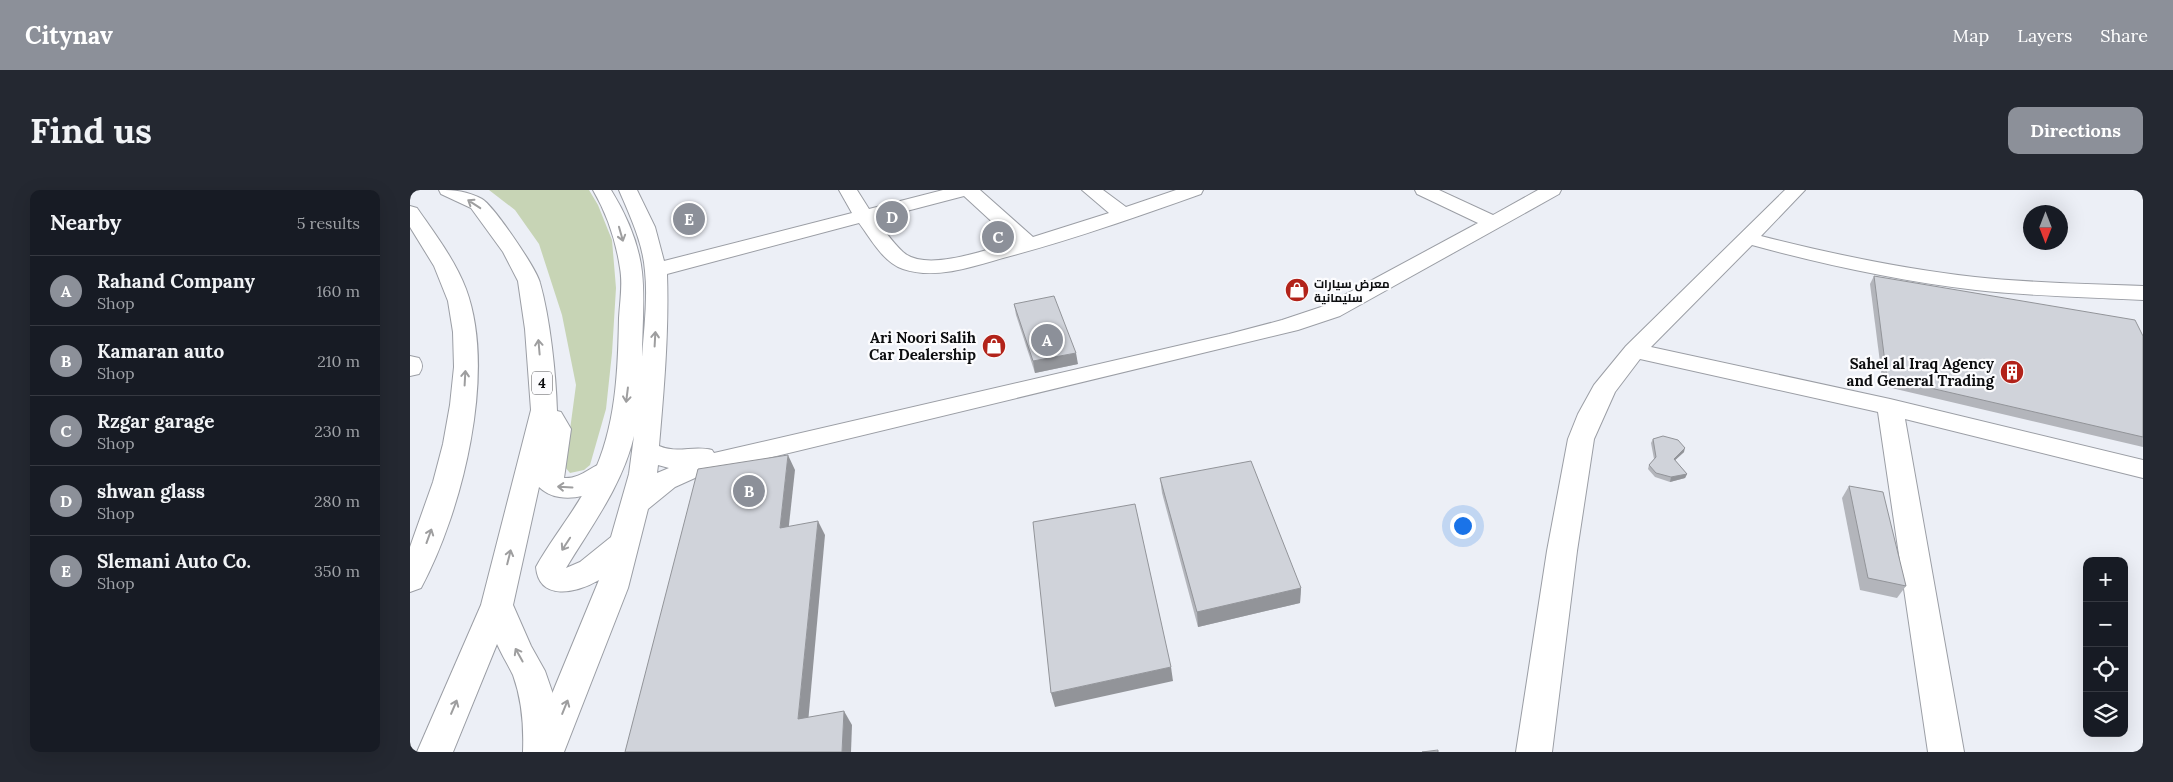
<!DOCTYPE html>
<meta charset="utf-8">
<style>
:root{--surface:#171b24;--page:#242831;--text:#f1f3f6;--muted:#9ea1a6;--line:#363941;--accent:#8c9099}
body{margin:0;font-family:Lora,Cairo,serif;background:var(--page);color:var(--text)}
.controls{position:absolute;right:15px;bottom:15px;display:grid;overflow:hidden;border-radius:10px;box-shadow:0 5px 20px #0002}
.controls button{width:45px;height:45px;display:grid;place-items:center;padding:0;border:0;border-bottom:1px solid var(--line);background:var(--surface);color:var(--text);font:25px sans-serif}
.compass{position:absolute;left:1613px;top:15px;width:45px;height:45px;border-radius:50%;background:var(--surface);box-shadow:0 5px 20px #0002;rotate:180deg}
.you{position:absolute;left:1052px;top:335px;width:18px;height:18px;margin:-12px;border:4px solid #fff;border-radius:50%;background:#1a73e8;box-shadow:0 0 0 8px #1a73e833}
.badge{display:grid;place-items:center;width:32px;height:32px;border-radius:50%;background:var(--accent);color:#fff;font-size:16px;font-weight:700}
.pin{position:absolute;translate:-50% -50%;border:2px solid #fff;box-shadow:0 1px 5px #0006}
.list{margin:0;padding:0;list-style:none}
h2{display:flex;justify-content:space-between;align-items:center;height:65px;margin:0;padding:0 20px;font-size:21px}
h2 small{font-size:16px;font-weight:400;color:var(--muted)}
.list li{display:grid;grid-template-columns:32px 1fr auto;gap:15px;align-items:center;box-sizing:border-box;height:70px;padding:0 20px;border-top:1px solid var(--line)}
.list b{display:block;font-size:19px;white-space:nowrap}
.list p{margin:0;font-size:16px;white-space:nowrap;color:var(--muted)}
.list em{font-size:16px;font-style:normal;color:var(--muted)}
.icon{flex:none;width:28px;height:28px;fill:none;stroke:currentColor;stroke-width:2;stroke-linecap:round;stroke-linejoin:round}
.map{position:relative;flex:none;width:1733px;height:562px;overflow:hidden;border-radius:10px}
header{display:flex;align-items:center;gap:30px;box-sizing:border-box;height:70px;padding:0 25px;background:var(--accent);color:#fff}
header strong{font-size:24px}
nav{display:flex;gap:28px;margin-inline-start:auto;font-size:18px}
.intro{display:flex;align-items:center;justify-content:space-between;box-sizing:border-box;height:120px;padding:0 30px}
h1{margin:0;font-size:35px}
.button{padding:12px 22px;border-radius:10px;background:var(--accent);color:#fff;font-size:18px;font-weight:700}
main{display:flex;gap:30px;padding:0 30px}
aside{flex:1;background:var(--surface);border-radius:10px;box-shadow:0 5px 20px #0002}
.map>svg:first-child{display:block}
.green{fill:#c7d4b5}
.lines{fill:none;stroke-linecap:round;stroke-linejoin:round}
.minor-casing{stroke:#9b9ea5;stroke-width:2}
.highway-casing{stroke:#9b9ea5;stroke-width:2}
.minor{fill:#fff;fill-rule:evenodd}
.highway{fill:#fff;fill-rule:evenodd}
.wall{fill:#b3b5bb}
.shaded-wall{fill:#929499}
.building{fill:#d0d3da;stroke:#929499}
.oneway{stroke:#9e9e9f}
.labels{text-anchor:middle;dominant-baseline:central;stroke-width:4.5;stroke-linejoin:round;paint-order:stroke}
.far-poi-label{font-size:12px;font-weight:bold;fill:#0c0d0f;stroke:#fcfcfe;text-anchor:start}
.shield{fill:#fcfcfe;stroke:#545557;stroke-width:1}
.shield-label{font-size:14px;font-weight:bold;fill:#0c0d0f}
.poi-label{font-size:15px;font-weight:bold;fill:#0c0d0f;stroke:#fcfcfe;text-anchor:end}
</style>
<header>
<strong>Citynav</strong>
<nav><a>Map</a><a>Layers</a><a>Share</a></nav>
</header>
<div class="intro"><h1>Find us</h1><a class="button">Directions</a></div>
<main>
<aside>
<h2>Nearby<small>5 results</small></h2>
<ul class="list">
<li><span class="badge">A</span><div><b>Rahand Company</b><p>Shop</p></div><em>160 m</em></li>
<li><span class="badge">B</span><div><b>Kamaran auto</b><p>Shop</p></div><em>210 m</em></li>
<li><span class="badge">C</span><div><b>Rzgar garage</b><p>Shop</p></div><em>230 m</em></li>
<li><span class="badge">D</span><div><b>shwan glass</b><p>Shop</p></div><em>280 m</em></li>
<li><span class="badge">E</span><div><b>Slemani Auto Co.</b><p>Shop</p></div><em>350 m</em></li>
</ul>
</aside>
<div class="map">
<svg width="1733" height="562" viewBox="0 0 1733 562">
<rect width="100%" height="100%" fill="#eceff6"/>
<!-- green -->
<path class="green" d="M 79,0 L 179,0 L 188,15 L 202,50 L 206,98 L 202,163 L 196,219 L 180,275 L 174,280 L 160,283 L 155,277 L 166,195 L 152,125 L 129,54 L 105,20 Z"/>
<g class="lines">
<!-- minor casing -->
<g class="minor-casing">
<g id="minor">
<path d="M 183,0 L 201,0 C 216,24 229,54 232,82 C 235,110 232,139 232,167 C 234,139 238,109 235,81 C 233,53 220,26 209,0 L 227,0 L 245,37 L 254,71 L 442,23 L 429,0 L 447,0 L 459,19 L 533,0 L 570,0 L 623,47 L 699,23 L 672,0 L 693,0 L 716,17 L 766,0 L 793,0 L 791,4 C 729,26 667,48 604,65 C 569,74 529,91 493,79 C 473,72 461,49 449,33 L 257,84 C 259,141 254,199 249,256 C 267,264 284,255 302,260 L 304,263 L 819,144 L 872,130 L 914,116 L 1068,33 L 1007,4 L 1005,0 L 1029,0 L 1083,25 L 1128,0 L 1151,0 L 1149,4 L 930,126 L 888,140 L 296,283 L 265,297 L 238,319 L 218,398 L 154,562 L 118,562 L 189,390 C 167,403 129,412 126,377 C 143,346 167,319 182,287 C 206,237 208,182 209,128 C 210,111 213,94 210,78 C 206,51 197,24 183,0 ZM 554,6 L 604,52 C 577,59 516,83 493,62 C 483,53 474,40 466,29 ZM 224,246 L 219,284 L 201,347 L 170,372 L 156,378 C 182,335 212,296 224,246 ZM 248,275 L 259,278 L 247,283 Z"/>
<path d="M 1375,0 L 1395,0 L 1351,46 C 1422,64 1493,79 1565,87 C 1621,93 1677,94 1733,96 L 1733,110 C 1677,107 1621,106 1566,100 C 1490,91 1415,75 1342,55 L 1241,157 L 1480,209 L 1733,270 L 1733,288 L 1495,229 L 1554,562 L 1518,562 L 1468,222 L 1230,169 L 1205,202 L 1184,249 L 1167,361 L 1142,562 L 1106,562 L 1137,361 L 1158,249 L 1168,224 L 1184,195 L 1216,156 Z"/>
</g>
</g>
<!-- highway casing -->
<g class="highway-casing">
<g id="highway">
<path d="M 29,0 C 45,0 57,1 72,9 C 83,15 127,79 130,93 C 140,128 146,184 147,221 L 151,222 L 161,239 L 154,288 C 177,289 185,267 208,273 L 212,280 C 197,304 151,319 129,297 L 103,415 L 121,456 L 135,481 L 144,507 L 150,538 L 149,562 L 113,562 C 114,535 112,510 103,485 C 98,475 92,465 87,454 L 43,562 L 7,562 L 71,415 L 121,220 L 115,139 L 108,91 L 93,62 L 61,18 L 31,4 Z"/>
<path d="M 0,16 L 7,18 C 25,44 45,70 56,99 C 87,183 52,322 11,398 L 0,402 L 0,357 L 23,292 L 33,254 L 40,215 L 44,177 L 43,142 L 38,111 L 24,76 L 0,37 Z"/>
<path d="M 0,166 L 9,168 C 13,174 13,178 9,184 L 0,186 Z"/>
</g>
</g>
<!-- minor -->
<use href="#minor" class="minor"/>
<!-- highway -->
<use href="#highway" class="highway"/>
</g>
<!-- wall -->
<g class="wall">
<path d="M 1464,86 L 1733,146 L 1733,257 L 1473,196 L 1460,94 Z"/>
<path d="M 604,114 L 668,174 L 625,183 L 606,125 Z"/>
<path d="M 1243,249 L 1274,262 L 1265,270 L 1277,284 L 1275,288 L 1260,292 L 1245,287 L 1238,279 L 1239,275 L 1244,269 L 1241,253 Z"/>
<path d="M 750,288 L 891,398 L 890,413 L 788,437 L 752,303 Z"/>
<path d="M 1439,296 L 1496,396 L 1487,408 L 1450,400 L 1432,308 Z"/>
</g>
<!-- shaded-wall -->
<g class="shaded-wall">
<path d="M 666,163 L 668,174 L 625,183 L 623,171 Z"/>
<path d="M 1275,258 L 1274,262 L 1262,273 L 1264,269 Z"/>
<path d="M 378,265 L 385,280 L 377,353 L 370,338 Z"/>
<path d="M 1277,284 L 1275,288 L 1260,292 L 1261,287 Z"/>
<path d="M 408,331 L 415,345 L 397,544 L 388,529 Z"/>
<path d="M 891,398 L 890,413 L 788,437 L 787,422 Z"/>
<path d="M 761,477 L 763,491 L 645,517 L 641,503 Z"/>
<path d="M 434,521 L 442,535 L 441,562 L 432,562 Z"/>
</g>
<!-- building -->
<g class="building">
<path d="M 1464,86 L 1725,130 L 1733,146 L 1733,247 L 1477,188 Z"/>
<path d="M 644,106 L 666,163 L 623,171 L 604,114 Z"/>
<path d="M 1253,246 L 1268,250 L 1275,258 L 1264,269 L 1277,284 L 1261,287 L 1246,283 L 1239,275 L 1246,267 L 1243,249 Z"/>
<path d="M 378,265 L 370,338 L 408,331 L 388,529 L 434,521 L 432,562 L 215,562 L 288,279 Z"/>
<path d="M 841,271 L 891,398 L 787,422 L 750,288 Z"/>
<path d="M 1439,296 L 1473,302 L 1496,396 L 1458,388 Z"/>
<path d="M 725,314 L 761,477 L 641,503 L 623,332 Z"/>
<path d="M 1028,560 L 1028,562 L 1012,562 Z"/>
</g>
<!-- one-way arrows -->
<defs><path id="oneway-shaft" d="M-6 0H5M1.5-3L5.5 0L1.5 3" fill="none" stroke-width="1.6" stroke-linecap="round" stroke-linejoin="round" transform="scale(1.25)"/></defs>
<g class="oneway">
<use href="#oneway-shaft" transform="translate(64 14) rotate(-147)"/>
<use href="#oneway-shaft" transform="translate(211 44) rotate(74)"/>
<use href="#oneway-shaft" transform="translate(245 149) rotate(-87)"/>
<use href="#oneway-shaft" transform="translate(129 157) rotate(-95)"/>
<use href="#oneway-shaft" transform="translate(55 188) rotate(-87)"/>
<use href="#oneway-shaft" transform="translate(217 205) rotate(97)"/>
<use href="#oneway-shaft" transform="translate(155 297) rotate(-177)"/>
<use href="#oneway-shaft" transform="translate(19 346) rotate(-70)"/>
<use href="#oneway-shaft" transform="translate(156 354) rotate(123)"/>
<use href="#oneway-shaft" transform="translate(99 367) rotate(-76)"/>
<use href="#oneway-shaft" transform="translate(109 465) rotate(-119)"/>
<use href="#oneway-shaft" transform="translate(44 517) rotate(-67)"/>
<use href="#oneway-shaft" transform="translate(155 517) rotate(-68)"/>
</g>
<!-- icons -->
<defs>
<g id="shop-disc" transform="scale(1.25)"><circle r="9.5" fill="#b2231a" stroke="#fcfcfe"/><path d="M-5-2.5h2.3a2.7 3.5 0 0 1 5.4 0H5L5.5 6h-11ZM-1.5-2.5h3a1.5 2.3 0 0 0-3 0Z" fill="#fff"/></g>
<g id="building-disc" transform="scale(1.25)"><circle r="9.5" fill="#b2231a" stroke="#fcfcfe"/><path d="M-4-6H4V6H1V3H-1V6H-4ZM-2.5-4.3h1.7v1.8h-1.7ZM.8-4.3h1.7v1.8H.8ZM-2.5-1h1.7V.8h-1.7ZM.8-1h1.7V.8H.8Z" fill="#fff"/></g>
</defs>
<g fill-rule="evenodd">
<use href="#shop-disc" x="887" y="100"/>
<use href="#shop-disc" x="584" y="156"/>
<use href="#building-disc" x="1602" y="182"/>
</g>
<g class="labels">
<!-- far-poi labels -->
<g class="far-poi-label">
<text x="904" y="93">معرض سيارات<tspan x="904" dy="14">سليمانية</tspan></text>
</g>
<!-- shield labels -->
<rect class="shield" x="122" y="181.5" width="20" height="23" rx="4"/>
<g class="shield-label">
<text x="132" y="193">4</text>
</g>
<!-- poi labels -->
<g class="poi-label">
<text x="566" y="147">Ari Noori Salih<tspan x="566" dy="17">Car Dealership</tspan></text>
<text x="1584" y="173">Sahel al Iraq Agency<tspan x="1584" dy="17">and General Trading</tspan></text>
</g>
</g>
</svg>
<div class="controls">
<button>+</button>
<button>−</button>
<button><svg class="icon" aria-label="locate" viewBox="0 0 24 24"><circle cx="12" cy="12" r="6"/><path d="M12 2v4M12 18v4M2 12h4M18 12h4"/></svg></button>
<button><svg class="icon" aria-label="layers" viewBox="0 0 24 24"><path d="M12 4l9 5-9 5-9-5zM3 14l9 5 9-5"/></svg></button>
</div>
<svg class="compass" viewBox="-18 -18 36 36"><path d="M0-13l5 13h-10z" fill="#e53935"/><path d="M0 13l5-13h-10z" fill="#9ea1a6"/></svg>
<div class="you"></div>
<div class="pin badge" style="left:637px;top:150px">A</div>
<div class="pin badge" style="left:339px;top:301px">B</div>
<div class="pin badge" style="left:588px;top:47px">C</div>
<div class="pin badge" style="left:482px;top:27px">D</div>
<div class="pin badge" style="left:279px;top:29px">E</div>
</div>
</main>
